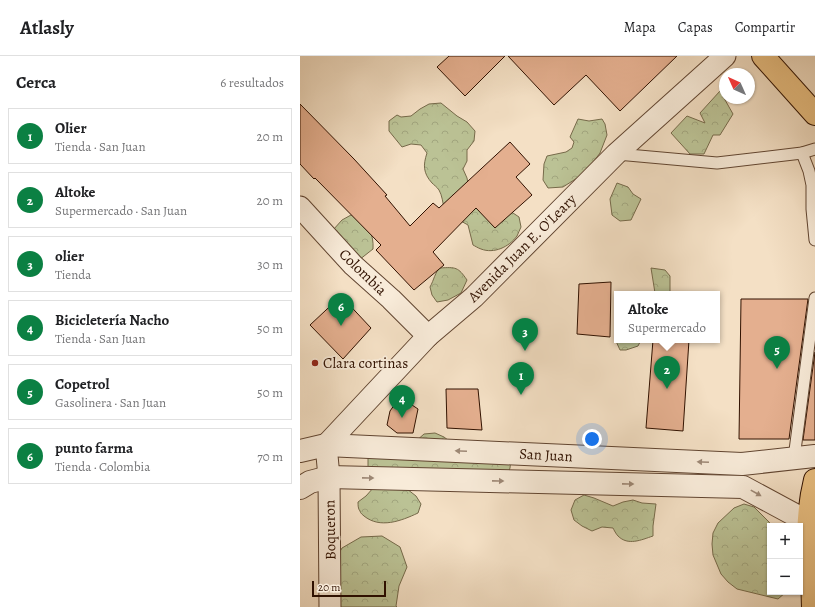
<!DOCTYPE html>
<html lang="es">
<meta charset="utf-8">
<style>
:root{--surface:#fff;--page:#f2f2f2;--text:#202124;--muted:#757577;--line:#e0e0e0;--accent:#0b8043}
body{margin:0;font-family:Alegreya,serif;background:var(--page);color:var(--text)}
.controls{position:absolute;right:12px;bottom:12px;display:grid;overflow:hidden;border-radius:0px;box-shadow:0 1px 3px #0004}
.controls button{width:36px;height:36px;display:grid;place-items:center;padding:0;border:0;border-bottom:1px solid var(--line);background:var(--surface);color:var(--text);font:20px sans-serif}
.compass{position:absolute;left:419px;top:12px;width:36px;height:36px;border-radius:50%;background:var(--surface);box-shadow:0 1px 3px #0004;rotate:315deg}
.scale{position:absolute;left:12px;bottom:10px;width:74px;box-sizing:border-box;padding-left:4px;border:2px solid #301100;border-top:0;font-size:11px;line-height:14px;white-space:nowrap;color:#301100;-webkit-text-stroke:3px #f8ebd9;paint-order:stroke}
.you{position:absolute;left:292px;top:383px;width:14px;height:14px;margin:-10px;border:3px solid #fff;border-radius:50%;background:#1a73e8;box-shadow:0 0 0 6px #1a73e833}
.badge{display:grid;place-items:center;width:26px;height:26px;border-radius:50%;background:var(--accent);color:#fff;font-size:13px;font-weight:700}
.pin{position:absolute;translate:-50% -33px;filter:drop-shadow(0 1px 2px #0008)}
.pin::after{content:'';position:absolute;top:21px;width:14px;height:12px;background:inherit;clip-path:polygon(0 0,100% 0,50% 100%)}
.popup{position:absolute;left:314px;top:235px;width:106px;height:52px;box-sizing:border-box;display:grid;place-content:center;border-radius:0px;background:var(--surface);filter:drop-shadow(0 1px 3px #0005);font-size:13px;white-space:nowrap;color:var(--muted)}
.popup b{font-size:15px;color:var(--text)}
.popup::after{content:'';position:absolute;left:50%;top:100%;margin-left:-8px;border:8px solid transparent;border-top-color:var(--surface)}
.list{margin:0;padding:0;list-style:none}
h2{display:flex;justify-content:space-between;align-items:center;height:52px;margin:0;padding:0 16px;font-size:17px}
h2 small{font-size:13px;font-weight:400;color:var(--muted)}
.list li{display:grid;grid-template-columns:26px 1fr auto;gap:12px;align-items:center;box-sizing:border-box;height:56px;margin:0 8px 8px;padding:0 8px;border:1px solid var(--line);border-radius:0px}
.list b{display:block;font-size:15px;white-space:nowrap}
.list p{margin:0;font-size:13px;white-space:nowrap;color:var(--muted)}
.list em{font-size:13px;font-style:normal;color:var(--muted)}
.map{position:relative;flex:none;width:515px;height:551px;overflow:hidden}
header{display:flex;align-items:center;gap:24px;box-sizing:border-box;height:56px;padding:0 20px;background:var(--surface);border-bottom:1px solid var(--line)}
header strong{font-size:19px}
nav{display:flex;gap:22px;margin-inline-start:auto;font-size:14px}
main{display:flex}
aside{flex:1;background:var(--surface)}
.map>svg:first-child{display:block}
.forest{fill:url(#forest-crowns);stroke:#766a4a}
.building{fill:#e4af8f;stroke:#301100}
.lines{fill:none;stroke-linecap:round;stroke-linejoin:round}
.service-casing{stroke:#614531;stroke-width:13}
.minor-casing{stroke:#614531;stroke-width:23}
.tertiary-casing{stroke:#614531;stroke-width:24}
.trunk-casing{stroke:#301100;stroke-width:24}
.service{stroke:#f8ebd9;stroke-width:11}
.minor{stroke:#f8ebd9;stroke-width:21}
.tertiary{stroke:#f8ebd9;stroke-width:22}
.trunk{stroke:#eac082;stroke-width:22}
.oneway{fill:#9e8977}
.poi-dot{fill:#8f2418;stroke:#f8ebd9;stroke-width:1.5}
.labels{text-anchor:middle;dominant-baseline:central;stroke-width:3.5;stroke-linejoin:round;paint-order:stroke}
.street-label{font-size:15px;fill:#301100;stroke:#f8ebd9}
.poi-label{font-size:15px;fill:#301100;stroke:#f8ebd9;text-anchor:start}
</style>
<header>
<strong>Atlasly</strong>
<nav><a>Mapa</a><a>Capas</a><a>Compartir</a></nav>
</header>
<main>
<aside>
<h2>Cerca<small>6 resultados</small></h2>
<ul class="list">
<li><span class="badge">1</span><div><b>Olier</b><p>Tienda · San Juan</p></div><em>20 m</em></li>
<li><span class="badge">2</span><div><b>Altoke</b><p>Supermercado · San Juan</p></div><em>20 m</em></li>
<li><span class="badge">3</span><div><b>olier</b><p>Tienda</p></div><em>30 m</em></li>
<li><span class="badge">4</span><div><b>Bicicletería Nacho</b><p>Tienda · San Juan</p></div><em>50 m</em></li>
<li><span class="badge">5</span><div><b>Copetrol</b><p>Gasolinera · San Juan</p></div><em>50 m</em></li>
<li><span class="badge">6</span><div><b>punto farma</b><p>Tienda · Colombia</p></div><em>70 m</em></li>
</ul>
</aside>
<div class="map">
<svg width="515" height="551" viewBox="0 0 515 551">
<defs>
<pattern id="forest-crowns" width="20" height="18" patternUnits="userSpaceOnUse"><rect width="20" height="18" fill="#bbc295"/><path d="M2 6a3 3 0 1 1 6 0M12 15a3 3 0 1 1 6 0" fill="none" stroke="#a1a67f"/></pattern>
</defs>
<rect width="100%" height="100%" fill="#f4e0c5"/>
<filter id="stains"><feTurbulence type="fractalNoise" baseFrequency=".005" numOctaves="4"/><feColorMatrix values="0 0 0 0 .2 0 0 0 0 .09 0 0 0 0 .02 0 0 0 .5 -.17"/></filter>
<radialGradient id="worn" r=".72"><stop offset=".6" stop-color="#630" stop-opacity="0"/><stop offset="1" stop-color="#630" stop-opacity=".3"/></radialGradient>
<!-- forest -->
<g class="forest">
<path d="M 420,35 L 433,58 L 420,79 L 413,79 L 404,98 L 390,98 L 371,77 L 387,60 L 405,67 L 400,57 Z"/>
<path d="M 141,47 L 157,60 L 167,66 L 175,75 L 174,85 L 167,94 L 167,105 L 163,113 L 167,122 L 169,133 L 210,155 L 219,161 L 221,171 C 220,174 218,177 217,180 C 209,191 194,198 181,193 C 178,192 175,190 173,189 L 168,169 L 159,164 L 144,153 C 143,147 142,139 139,134 C 137,131 134,129 132,127 C 123,117 123,109 127,97 L 121,89 L 111,88 L 102,91 L 89,75 L 89,65 L 97,59 L 101,61 L 111,60 L 120,53 L 129,48 Z"/>
<path d="M 278,63 L 289,65 L 302,63 L 305,68 L 307,79 L 300,97 L 285,117 L 263,131 L 248,132 L 243,124 L 244,108 L 247,100 L 266,96 L 272,92 L 274,86 L 270,81 Z"/>
<path d="M 317,127 L 328,131 L 333,138 L 341,143 L 331,164 L 320,165 L 312,159 L 310,143 Z"/>
<path d="M 51,159 L 60,159 C 68,171 74,178 73,193 L 59,204 L 33,174 L 42,164 Z"/>
<path d="M 140,212 C 156,211 158,211 167,224 L 161,237 L 148,244 L 137,246 L 132,239 L 130,231 C 134,224 135,216 140,212 Z"/>
<path d="M 351,212 L 365,214 L 370,220 L 370,236 L 371,238 L 355,238 L 355,237 Z"/>
<path d="M 317,272 L 317,284 L 341,284 L 338,290 L 326,294 L 320,294 L 315,283 L 315,273 Z"/>
<path d="M 135,377 L 144,381 L 153,388 L 211,402 L 210,412 L 206,422 L 107,433 L 116,440 L 121,448 L 118,457 C 101,465 80,473 64,460 C 63,459 60,457 60,455 C 58,453 58,449 58,446 L 66,440 L 74,431 L 68,411 L 68,401 L 115,386 L 124,378 Z"/>
<path d="M 284,439 L 294,442 L 313,450 L 323,446 L 333,444 L 342,447 L 356,448 L 353,470 L 353,480 C 341,484 328,490 318,480 C 316,478 314,474 313,472 L 302,471 L 292,475 L 282,470 L 274,464 L 271,454 L 275,444 Z"/>
<path d="M 444,448 L 454,451 L 469,466 L 472,470 L 470,470 L 470,536 L 486,536 L 478,543 L 437,533 L 428,526 L 421,518 L 413,499 L 412,488 L 413,477 L 418,467 L 434,452 Z"/>
<path d="M 82,480 L 100,491 L 107,511 L 99,530 L 96,550 L 97,551 L 23,551 L 30,513 L 42,492 L 61,481 Z"/>
</g>
<!-- building -->
<g class="building">
<path d="M 149,0 L 205,0 L 165,40 L 137,11 Z"/>
<path d="M 208,0 L 377,0 L 320,55 L 286,19 L 254,49 Z"/>
<path d="M 0,48 L 54,103 L 87,139 L 85,140 L 110,170 L 133,147 L 139,152 L 210,86 L 230,108 L 216,121 L 232,139 L 195,172 L 176,152 L 133,196 L 144,209 L 114,234 L 76,194 L 81,189 L 15,122 L 14,123 L 0,108 Z"/>
<path d="M 311,226 L 310,281 L 277,278 L 279,228 Z"/>
<path d="M 41,240 L 71,272 L 43,303 L 10,269 Z"/>
<path d="M 441,243 L 508,243 L 489,383 L 439,383 Z"/>
<path d="M 353,284 L 389,284 L 383,375 L 346,372 Z"/>
<path d="M 515,296 L 515,384 L 503,384 Z"/>
<path d="M 146,333 L 178,333 L 182,374 L 147,372 Z"/>
<path d="M 100,341 L 118,353 L 113,377 L 97,377 L 87,369 L 90,355 Z"/>
</g>
<g class="lines">
<!-- service casing -->
<g class="service-casing">
<g id="service">
<path d="M 502,97 L 509,115 L 512,129 L 512,153 L 515,184"/>
<path d="M 317,98 L 417,107 L 502,97 L 515,93"/>
<path d="M 494,402 L 515,242"/>
</g>
</g>
<!-- minor casing -->
<g class="minor-casing">
<g id="minor">
<path d="M 0,151 L 53,209 L 91,243 L 128,280"/>
<path d="M 30,551 L 29,421 L 26,389 L 128,280 L 174,241 L 316,98 L 425,0"/>
</g>
</g>
<!-- tertiary casing -->
<g class="tertiary-casing">
<g id="tertiary">
<path d="M 0,395 L 26,389 L 442,408 L 515,400"/>
<path d="M 0,432 L 10,426 L 29,421 L 443,431 L 508,466"/>
</g>
</g>
<!-- trunk casing -->
<g class="trunk-casing">
<g id="trunk">
<path d="M 463,0 L 515,58"/>
<path d="M 515,424 C 508,452 504,502 515,529"/>
<path d="M 512,521 L 513,551"/>
</g>
</g>
<!-- service -->
<use href="#service" class="service"/>
<!-- minor -->
<use href="#minor" class="minor"/>
<!-- tertiary -->
<use href="#tertiary" class="tertiary"/>
<!-- trunk -->
<use href="#trunk" class="trunk"/>
</g>
<!-- one-way arrows -->
<defs><path id="oneway-solid" d="M-6-.8H1V-3.2L6.5 0L1 3.2V.8H-6Z"/></defs>
<g class="oneway">
<use href="#oneway-solid" transform="translate(161 395) rotate(-177)"/>
<use href="#oneway-solid" transform="translate(403 406) rotate(-177)"/>
<use href="#oneway-solid" transform="translate(68 422) rotate(1)"/>
<use href="#oneway-solid" transform="translate(198 425) rotate(1)"/>
<use href="#oneway-solid" transform="translate(328 428) rotate(1)"/>
<use href="#oneway-solid" transform="translate(456 437) rotate(29)"/>
</g>
<!-- markers -->
<circle class="poi-dot" cx="15" cy="307" r="4"/>
<g class="labels">
<!-- street labels -->
<g class="street-label">
<text transform="translate(222 192) rotate(-45)">Avenida Juan E. O'Leary</text>
<text transform="translate(63 216) rotate(44)">Colombia</text>
<text transform="translate(246 399) rotate(3)">San Juan</text>
<text transform="translate(30 474) rotate(-91)">Boqueron</text>
</g>
<!-- poi labels -->
<g class="poi-label">
<text x="23" y="307">Clara cortinas</text>
</g>
</g>
<rect width="100%" height="100%" filter="url(#stains)"/>
<rect width="100%" height="100%" fill="url(#worn)"/>
</svg>
<div class="controls">
<button>+</button>
<button>−</button>
</div>
<svg class="compass" viewBox="-18 -18 36 36"><path d="M0-13l5 13h-10z" fill="#e53935"/><path d="M0 13l5-13h-10z" fill="#757577"/></svg>
<div class="scale">20 m</div>
<div class="you"></div>
<div class="pin badge" style="left:221px;top:339px">1</div>
<div class="pin badge" style="left:367px;top:333px">2</div>
<div class="popup"><b>Altoke</b>Supermercado</div>
<div class="pin badge" style="left:225px;top:295px">3</div>
<div class="pin badge" style="left:102px;top:362px">4</div>
<div class="pin badge" style="left:477px;top:313px">5</div>
<div class="pin badge" style="left:41px;top:270px">6</div>
</div>
</main>
